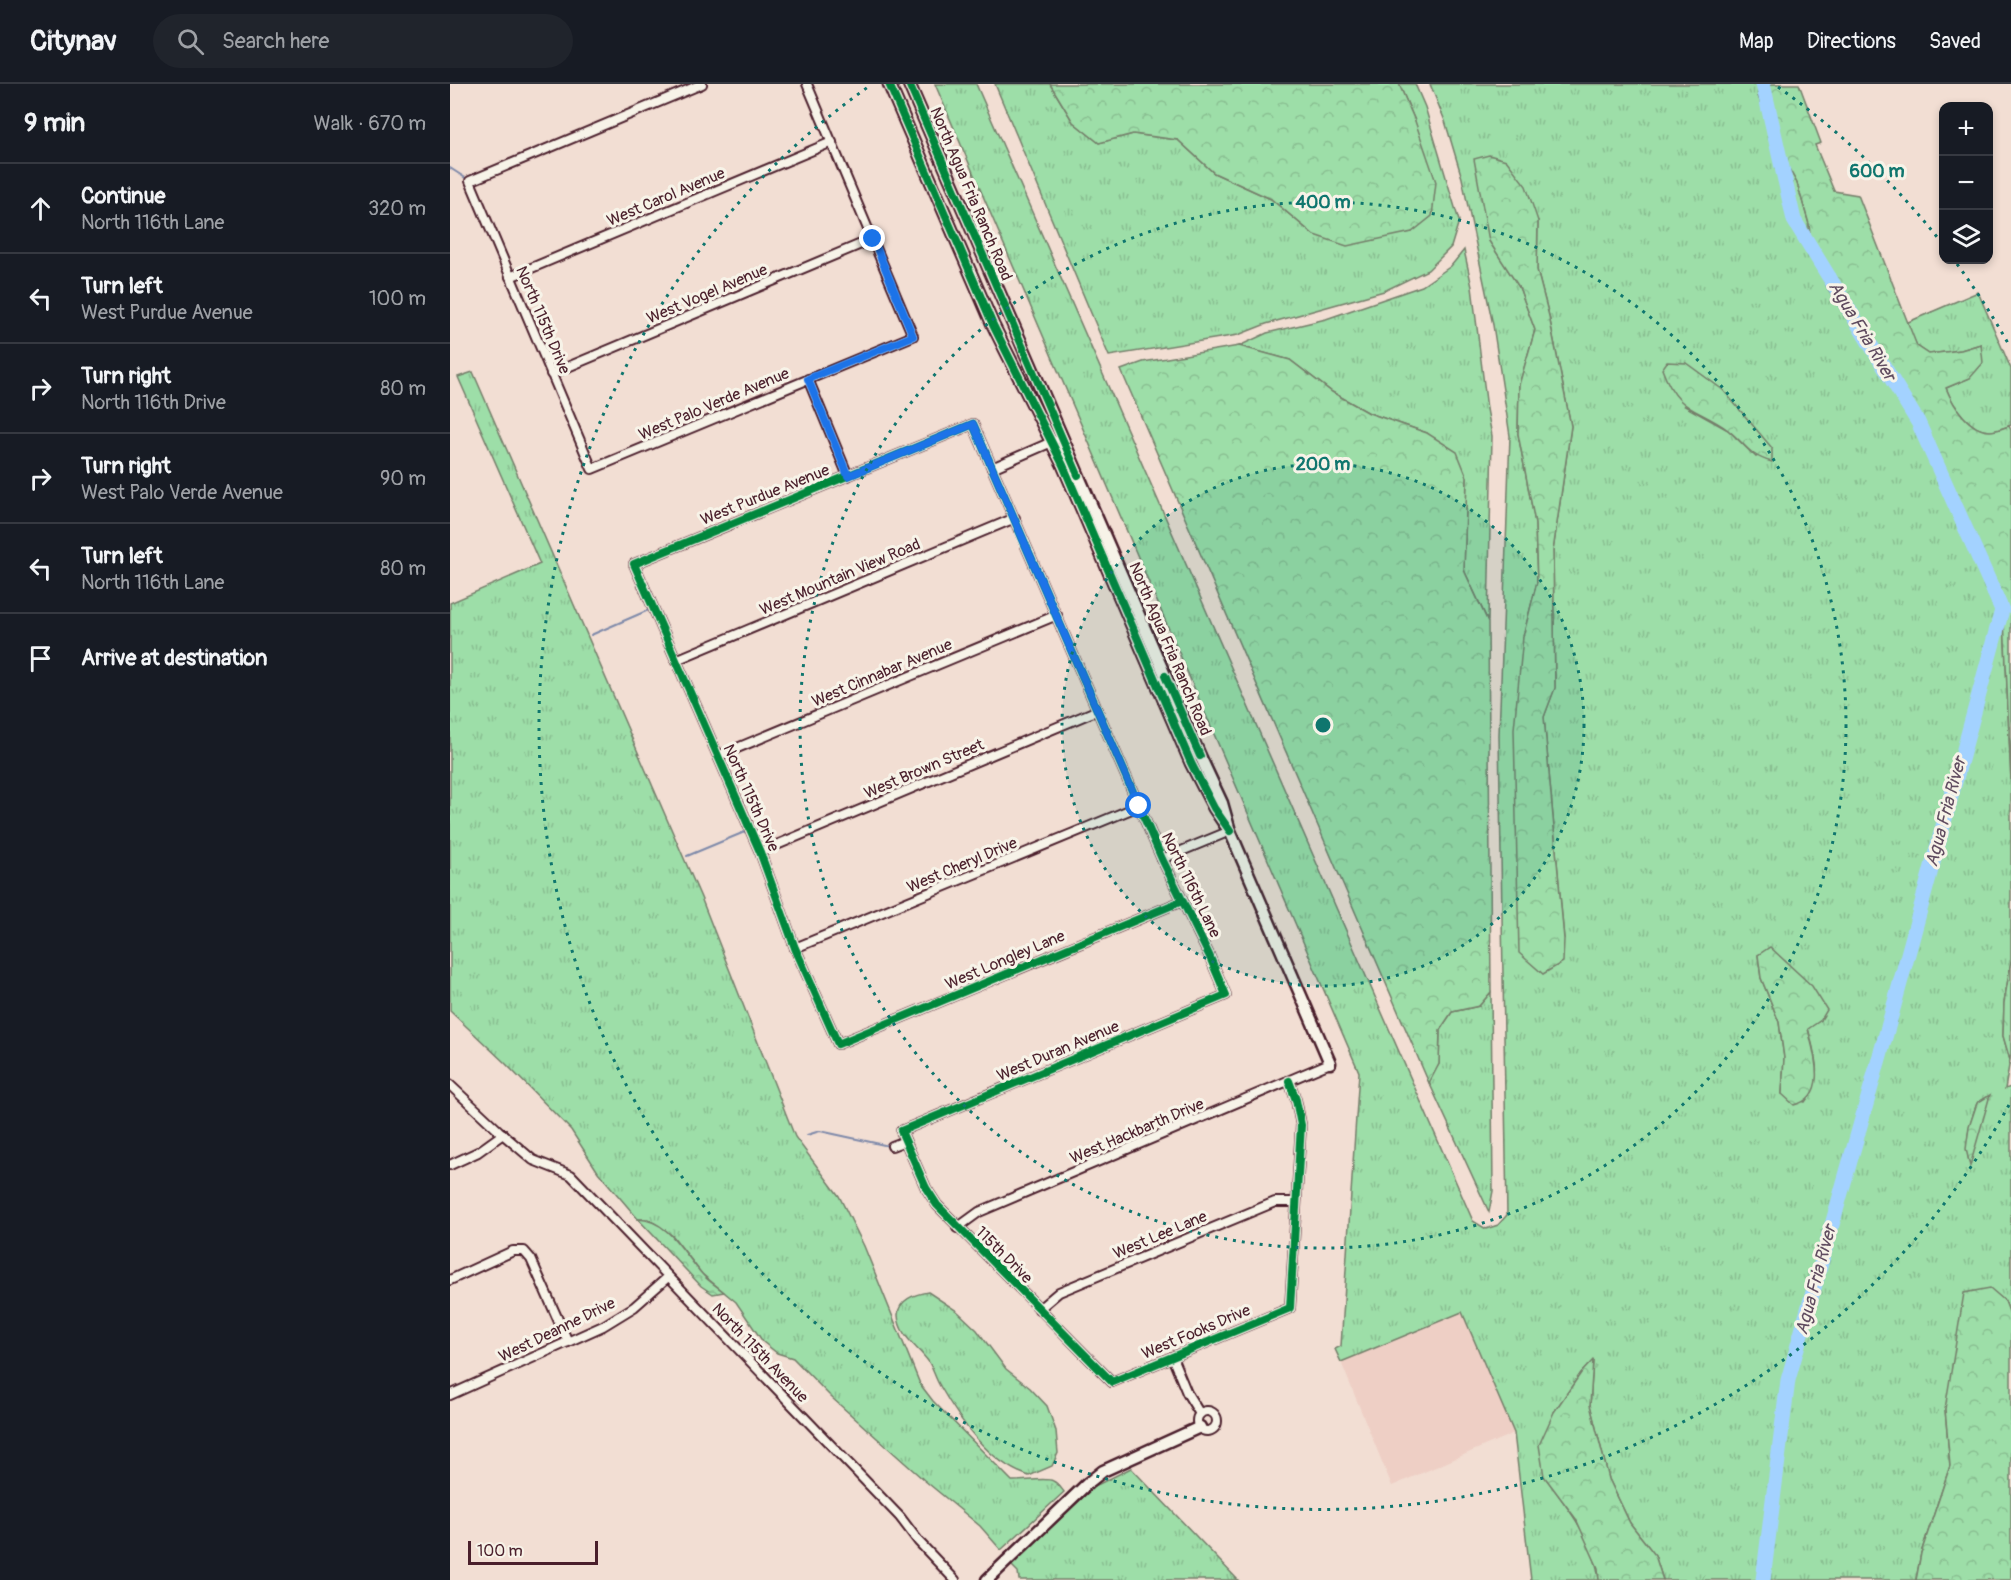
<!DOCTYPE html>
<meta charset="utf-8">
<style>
:root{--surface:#171b24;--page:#20242c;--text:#f1f3f6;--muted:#9ea1a6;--line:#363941}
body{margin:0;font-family:Pangolin,sans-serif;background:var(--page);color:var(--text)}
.controls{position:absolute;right:18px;top:18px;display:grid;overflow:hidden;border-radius:12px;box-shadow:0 3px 9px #0003}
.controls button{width:54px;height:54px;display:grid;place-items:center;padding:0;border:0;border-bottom:2px solid var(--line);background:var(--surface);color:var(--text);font:30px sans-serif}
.scale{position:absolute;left:18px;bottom:15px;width:130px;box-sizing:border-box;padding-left:6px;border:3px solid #4a1f2b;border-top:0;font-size:16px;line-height:21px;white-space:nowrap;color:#4a1f2b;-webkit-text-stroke:4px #f7f3e8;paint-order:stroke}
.stop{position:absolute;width:18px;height:18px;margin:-14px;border:4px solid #1a73e8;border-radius:50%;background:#fff}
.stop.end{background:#1a73e8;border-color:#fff;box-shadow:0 2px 6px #0008}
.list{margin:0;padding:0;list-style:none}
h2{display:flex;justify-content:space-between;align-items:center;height:78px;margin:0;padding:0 24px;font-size:26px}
h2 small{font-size:20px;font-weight:400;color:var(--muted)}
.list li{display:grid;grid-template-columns:39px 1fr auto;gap:18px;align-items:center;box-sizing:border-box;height:90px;padding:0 24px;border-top:2px solid var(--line)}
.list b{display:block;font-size:22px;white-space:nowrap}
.list p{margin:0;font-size:20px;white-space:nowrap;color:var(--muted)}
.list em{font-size:20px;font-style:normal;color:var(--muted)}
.icon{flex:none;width:33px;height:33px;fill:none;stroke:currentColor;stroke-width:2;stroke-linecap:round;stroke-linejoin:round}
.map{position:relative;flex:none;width:1561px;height:1496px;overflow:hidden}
header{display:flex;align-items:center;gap:36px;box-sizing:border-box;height:84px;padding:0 30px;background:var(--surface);border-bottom:2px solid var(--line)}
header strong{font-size:28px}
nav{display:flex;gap:33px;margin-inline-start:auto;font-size:21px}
.search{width:420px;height:54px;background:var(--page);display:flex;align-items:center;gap:15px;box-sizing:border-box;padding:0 21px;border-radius:33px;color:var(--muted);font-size:22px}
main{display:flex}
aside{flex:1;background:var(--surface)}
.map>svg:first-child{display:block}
.built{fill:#eecfc5}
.grass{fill:url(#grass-tufts);stroke:#747e6a;stroke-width:1.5;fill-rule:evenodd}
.forest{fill:url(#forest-crowns);stroke:#747e6a;stroke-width:1.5}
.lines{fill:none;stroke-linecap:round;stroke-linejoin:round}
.stream{stroke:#7f8aaa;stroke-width:2}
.river{stroke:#a3d2ff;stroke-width:15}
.street-casing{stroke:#4a1f2b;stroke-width:12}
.secondary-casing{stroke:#4a1f2b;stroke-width:15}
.street{stroke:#f7f3e8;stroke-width:8}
.secondary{stroke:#f7f3e8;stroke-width:10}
.cycleway-casing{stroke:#f7f3e8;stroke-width:11}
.cycleway{stroke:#00873e;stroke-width:8}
.route{stroke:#1a73e8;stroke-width:8}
.ring{fill:none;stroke:#0f766e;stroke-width:3;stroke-dasharray:3 6}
.labels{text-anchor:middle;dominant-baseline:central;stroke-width:6;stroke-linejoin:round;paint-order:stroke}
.street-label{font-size:16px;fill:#4a1f2b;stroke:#f7f3e8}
.water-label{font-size:18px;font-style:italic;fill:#604c60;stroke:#f7f3e8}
.centre{fill:#0f766e;stroke:#f7f3e8;stroke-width:3}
.ring-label{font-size:18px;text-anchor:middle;font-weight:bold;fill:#0f766e;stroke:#f7f3e8;stroke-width:6;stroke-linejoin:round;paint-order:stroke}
</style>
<header>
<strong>Citynav</strong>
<div class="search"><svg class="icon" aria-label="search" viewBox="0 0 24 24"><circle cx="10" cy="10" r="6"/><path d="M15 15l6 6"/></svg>Search here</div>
<nav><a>Map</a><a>Directions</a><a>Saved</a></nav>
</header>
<main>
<aside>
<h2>9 min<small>Walk · 670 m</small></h2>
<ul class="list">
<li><svg class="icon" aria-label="ahead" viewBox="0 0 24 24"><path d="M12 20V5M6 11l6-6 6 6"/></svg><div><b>Continue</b><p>North 116th Lane</p></div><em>320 m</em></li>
<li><svg class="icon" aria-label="left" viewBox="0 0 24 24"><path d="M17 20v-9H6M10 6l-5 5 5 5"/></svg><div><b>Turn left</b><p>West Purdue Avenue</p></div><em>100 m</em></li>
<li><svg class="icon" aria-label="right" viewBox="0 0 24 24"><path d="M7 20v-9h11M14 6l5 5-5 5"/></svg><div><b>Turn right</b><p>North 116th Drive</p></div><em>80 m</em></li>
<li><svg class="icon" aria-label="right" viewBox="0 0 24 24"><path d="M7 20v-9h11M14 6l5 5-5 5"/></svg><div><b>Turn right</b><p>West Palo Verde Avenue</p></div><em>90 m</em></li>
<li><svg class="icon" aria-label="left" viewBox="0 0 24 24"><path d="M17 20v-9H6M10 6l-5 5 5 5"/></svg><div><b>Turn left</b><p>North 116th Lane</p></div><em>80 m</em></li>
<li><svg class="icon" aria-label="arrive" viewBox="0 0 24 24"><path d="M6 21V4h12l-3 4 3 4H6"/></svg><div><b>Arrive at destination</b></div></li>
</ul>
</aside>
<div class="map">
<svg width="1561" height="1496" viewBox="0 0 1561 1496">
<defs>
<pattern id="grass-tufts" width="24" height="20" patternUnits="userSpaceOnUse" patternTransform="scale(1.5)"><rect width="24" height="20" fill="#9ddea8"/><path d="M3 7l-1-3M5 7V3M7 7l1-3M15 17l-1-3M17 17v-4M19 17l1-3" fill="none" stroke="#89be91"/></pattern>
<pattern id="forest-crowns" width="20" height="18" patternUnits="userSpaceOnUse" patternTransform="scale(1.5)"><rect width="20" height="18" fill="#9ddea8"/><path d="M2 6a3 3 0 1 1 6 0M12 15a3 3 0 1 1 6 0" fill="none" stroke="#89be91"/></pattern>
</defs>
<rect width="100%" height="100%" fill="#f2ded3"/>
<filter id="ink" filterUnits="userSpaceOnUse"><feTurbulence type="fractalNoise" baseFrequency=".0167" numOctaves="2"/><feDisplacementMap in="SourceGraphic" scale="12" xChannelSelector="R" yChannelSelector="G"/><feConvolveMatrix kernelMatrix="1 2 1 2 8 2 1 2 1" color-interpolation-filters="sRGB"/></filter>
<g filter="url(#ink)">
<!-- built -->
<path class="built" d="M 1012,1228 L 1064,1349 L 942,1402 L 891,1278 Z"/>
<!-- grass -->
<g class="grass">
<path d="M 485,0 L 526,0 L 1023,1137 L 1036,1145 L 1048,1141 L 1057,1131 L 1049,651 L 1060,352 L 1043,241 L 1012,94 L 995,37 L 980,0 L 1311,0 L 1308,12 L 1327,63 L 1347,99 L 1359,140 L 1362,173 L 1378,205 L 1422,274 L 1458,314 L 1506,408 L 1536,475 L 1554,534 L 1561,697 L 1561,877 L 1554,919 L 1553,952 L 1560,976 L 1555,1005 L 1561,1003 L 1561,1233 L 1555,1217 L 1495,1325 L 1500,1382 L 1471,1469 L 1466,1496 L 1213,1496 L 1205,1471 L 1180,1439 L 1159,1395 L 1140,1321 L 1143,1277 L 1131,1289 L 1104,1328 L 1094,1392 C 1117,1422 1145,1458 1149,1496 L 1081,1496 L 1064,1349 L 1012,1228 L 891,1278 L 885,1265 L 891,1262 L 909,988 ZM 1088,137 L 1087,186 L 1099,232 L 1121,342 L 1103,467 L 1105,603 L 1094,633 L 1114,855 L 1073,553 L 1087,498 L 1085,439 L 1068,350 L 1069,301 L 1085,246 L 1069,203 L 1039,157 ZM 1233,321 L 1322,364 L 1306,373 L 1278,346 ZM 1320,864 L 1336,879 L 1371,936 L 1358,944 C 1365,971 1374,995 1355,1018 L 1332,1010 L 1334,974 L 1329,938 L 1311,894 L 1308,871 ZM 1527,1019 L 1520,1081 C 1513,1059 1520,1040 1527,1019 Z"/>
<path d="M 545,0 L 600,0 L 623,38 L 649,59 L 683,50 L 728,56 L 764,89 L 821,115 L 864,151 L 939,151 L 962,148 L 965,37 L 949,0 L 965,0 L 975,23 L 1009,137 L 1001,163 L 978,186 L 934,207 L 816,240 L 788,251 L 659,272 Z"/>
<path d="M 1014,166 L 1022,203 L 1037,325 L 1042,352 L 1038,537 L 1014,486 L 1017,393 L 977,349 L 919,329 L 882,308 L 840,276 L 789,262 L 817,249 L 876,235 L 972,202 L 1001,182 Z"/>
<path d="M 1528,208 L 1561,285 L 1561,341 C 1556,343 1549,346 1543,347 C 1521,350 1503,321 1496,304 L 1520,294 L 1531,260 L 1511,266 L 1479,270 L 1467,262 L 1456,239 Z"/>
<path d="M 23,288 L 252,816 L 345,1053 L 389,1112 L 414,1162 L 470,1300 L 483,1317 L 562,1397 C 572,1398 597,1393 603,1397 C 608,1399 611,1404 614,1408 L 551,1466 L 530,1442 L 474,1396 L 381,1313 L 343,1274 L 327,1269 L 313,1258 L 286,1218 L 252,1190 L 223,1152 L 198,1135 L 188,1135 L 148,1088 L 121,1046 L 55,979 L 0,927 L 0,519 L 90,480 L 8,293 Z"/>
<path d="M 1041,908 L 1043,1107 L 1039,1128 L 978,996 L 989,980 L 990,946 L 1002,928 L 1029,922 Z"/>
<path d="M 478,1208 L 507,1227 L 527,1246 L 556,1285 L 580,1304 L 597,1322 L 606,1347 L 608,1369 L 602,1382 L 579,1392 C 539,1379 510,1337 490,1302 C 485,1294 483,1284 478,1277 C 467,1262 449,1252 448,1231 C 448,1216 465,1210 478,1208 Z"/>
<path d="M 681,1384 L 788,1496 L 569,1496 L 568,1488 L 561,1481 L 645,1402 Z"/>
</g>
<!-- forest -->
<g class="forest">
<path d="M 600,0 L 949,0 L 965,37 L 986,98 L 982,132 L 962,148 L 897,162 L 864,151 L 821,115 L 764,89 L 728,56 L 683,50 L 649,59 L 623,38 Z"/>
<path d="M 1311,0 L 1349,0 L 1371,59 L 1365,61 L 1384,107 L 1408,111 L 1467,262 L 1479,270 L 1511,266 L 1531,260 L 1533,279 L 1520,294 L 1496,304 C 1503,321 1519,347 1540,347 C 1546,347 1553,344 1559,342 L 1561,346 L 1561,697 L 1554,534 L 1536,475 L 1506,408 L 1458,314 L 1422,274 L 1378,205 L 1362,173 L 1359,140 L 1347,99 L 1327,63 L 1308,11 Z"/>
<path d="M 1039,71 L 1056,76 L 1076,102 L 1088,137 L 1087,186 L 1099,232 L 1121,342 L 1103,467 L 1105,604 L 1094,633 L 1114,855 L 1113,878 L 1093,890 L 1069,869 L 1064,645 L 1073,553 L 1087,498 L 1085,439 L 1068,350 L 1069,301 L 1085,246 L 1069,203 L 1039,157 L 1024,75 Z"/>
<path d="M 789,262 L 840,276 L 882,308 L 919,329 L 977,349 L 1007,368 L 1017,393 L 1014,486 L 1038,538 L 1041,908 L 1029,922 L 1002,928 L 990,946 L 989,980 L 979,999 L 671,286 L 693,278 Z"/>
<path d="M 1217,278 L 1236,279 L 1273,306 L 1322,364 L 1322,378 C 1297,371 1297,361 1278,346 C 1246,323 1228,329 1212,285 Z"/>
<path d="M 1320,863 L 1362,902 L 1377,926 L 1371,936 L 1358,945 C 1364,969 1379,1013 1344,1021 L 1332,1010 L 1334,974 L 1329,938 L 1311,894 L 1308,871 Z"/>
<path d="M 1561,877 L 1561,971 L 1560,976 L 1553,952 L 1554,919 Z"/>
<path d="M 1540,1011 L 1520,1082 L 1516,1065 L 1519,1043 L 1527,1019 Z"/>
<path d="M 188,1135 C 219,1136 233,1169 252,1190 C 258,1197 267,1202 274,1208 L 263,1210 L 251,1202 Z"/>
<path d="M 1540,1204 L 1555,1217 L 1561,1233 L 1561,1496 L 1466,1496 L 1471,1469 L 1500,1382 L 1495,1325 L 1514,1209 Z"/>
<path d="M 1143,1276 L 1140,1321 L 1159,1395 L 1180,1439 L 1205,1471 L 1213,1496 L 1149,1496 L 1148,1484 L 1126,1435 L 1094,1392 L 1089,1361 L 1104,1328 L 1131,1289 Z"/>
</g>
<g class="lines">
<!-- stream -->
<g class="stream">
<path d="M 0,84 L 17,95"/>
<path d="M 141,551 L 201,525"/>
<path d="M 237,772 L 297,747"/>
<path d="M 357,1051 L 370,1047 L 439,1062"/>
</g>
<!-- river -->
<path class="river" d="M 1313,1496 L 1338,1296 L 1440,936 L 1552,526 L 1468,338 L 1344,136 L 1313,0"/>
<!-- street casing -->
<g class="street-casing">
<g id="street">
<path d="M 252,0 L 20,97 L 142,385 L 463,252 L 357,0"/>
<path d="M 60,193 L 382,58"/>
<path d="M 101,290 L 423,155"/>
<path d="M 358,295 L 398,392"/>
<path d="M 542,384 L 604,357"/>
<path d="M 226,576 L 565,434"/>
<path d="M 268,672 L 607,531"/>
<path d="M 310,768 L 648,626"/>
<path d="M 712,775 L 780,747"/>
<path d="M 732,817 L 388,960 L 345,864 L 310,768 L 184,480 L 523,340 L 712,775 L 759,871 L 776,911 L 451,1047 L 476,1104 L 487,1121 L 662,1298 L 840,1224 L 851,1041 L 846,1016 L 839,997"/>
<path d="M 345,864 L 689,722"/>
<path d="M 0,1001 L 49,1047 L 83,1076 L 121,1091 L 450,1433 L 469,1458 L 505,1496"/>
<path d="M 442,1062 L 455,1057"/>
<path d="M 0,1081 L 28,1068 L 53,1050"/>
<path d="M 507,1144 L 529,1128 L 880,979"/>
<path d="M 0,1196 L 63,1167 L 74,1167 L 81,1175 L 118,1258"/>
<path d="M 589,1225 L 609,1208 L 825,1118 L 846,1118"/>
<path d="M 722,1273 L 737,1309 L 750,1330"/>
<path d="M 0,1311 L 153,1242 L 184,1223 L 218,1193"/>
<circle cx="757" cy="1337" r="10"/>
</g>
</g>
<!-- secondary casing -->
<g class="secondary-casing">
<g id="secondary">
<path d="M 439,0 L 543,241 L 613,381 L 741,679 L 764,724 L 776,742"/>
<path d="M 459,0 L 750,672 L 772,719 L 780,747 L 880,979"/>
<path d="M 537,1496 L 638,1399 L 653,1387 L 750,1343"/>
</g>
</g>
<!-- street -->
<use href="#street" class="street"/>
<!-- secondary -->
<use href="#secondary" class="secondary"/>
<!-- cycleway casing -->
<g class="cycleway-casing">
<g id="cycleway">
<path d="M 439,0 L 543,241 L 613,381 L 741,679 L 764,724 L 780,747"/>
<path d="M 459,0 L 628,391"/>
<path d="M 715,592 L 750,672"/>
<path d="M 732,817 L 388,960 L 345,864 L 310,768 L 184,480 L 523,340 L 712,775 L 759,871 L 776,911 L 451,1047 L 476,1104 L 487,1121 L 662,1298 L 840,1224 L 851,1041 L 846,1016 L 839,997"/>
</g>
</g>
<!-- cycleway -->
<use href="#cycleway" class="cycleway"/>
</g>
</g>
<g class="lines" filter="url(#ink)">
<!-- route -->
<path class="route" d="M 423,155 L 463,252 L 358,295 L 398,392 L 523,340 L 689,722"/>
</g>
<!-- distance rings -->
<circle cx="873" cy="641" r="261" fill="#0f766e" fill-opacity=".12"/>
<g class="ring">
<circle cx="873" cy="641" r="261"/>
<circle cx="873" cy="641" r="523"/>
<path d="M1559 1021A784 784 0 1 1 418 3M1328 3A784 784 0 0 1 1491 158M1507 180A784 784 0 0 1 1559 261"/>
</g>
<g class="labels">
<!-- street labels -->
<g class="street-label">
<text transform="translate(521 110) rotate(67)">North Agua Fria Ranch Road</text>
<text transform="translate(216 113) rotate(-23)">West Carol Avenue</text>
<text transform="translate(257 210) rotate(-23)">West Vogel Avenue</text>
<text transform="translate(93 236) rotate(67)">North 115th Drive</text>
<text transform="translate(264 320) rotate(-23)">West Palo Verde Avenue</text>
<text transform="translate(315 411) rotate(-22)">West Purdue Avenue</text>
<text transform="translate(390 493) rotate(-23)">West Mountain View Road</text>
<text transform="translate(720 565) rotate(67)">North Agua Fria Ranch Road</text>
<text transform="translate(432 589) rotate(-23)">West Cinnabar Avenue</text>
<text transform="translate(474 685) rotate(-23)">West Brown Street</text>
<text transform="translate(301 714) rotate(66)">North 115th Drive</text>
<text transform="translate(512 781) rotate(-23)">West Cheryl Drive</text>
<text transform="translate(741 801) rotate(64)">North 116th Lane</text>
<text transform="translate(555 876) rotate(-23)">West Longley Lane</text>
<text transform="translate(608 967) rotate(-23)">West Duran Avenue</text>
<text transform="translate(687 1047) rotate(-23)">West Hackbarth Drive</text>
<text transform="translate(710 1151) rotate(-23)">West Lee Lane</text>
<text transform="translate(554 1171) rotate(45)">115th Drive</text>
<text transform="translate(107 1246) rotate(-26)">West Deanne Drive</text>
<text transform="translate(746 1248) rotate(-23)">West Fooks Drive</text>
<text transform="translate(310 1269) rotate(46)">North 115th Avenue</text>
</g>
<!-- water labels -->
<g class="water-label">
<text transform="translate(1412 247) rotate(59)">Agua Fria River</text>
<text transform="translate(1496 728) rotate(-75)">Agua Fria River</text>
<text transform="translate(1366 1196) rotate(-75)">Agua Fria River</text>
</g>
</g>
<circle cx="873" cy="641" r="9" class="centre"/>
<g class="ring-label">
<text x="1427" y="93">600 m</text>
<text x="873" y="124">400 m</text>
<text x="873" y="386">200 m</text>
</g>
</svg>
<div class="controls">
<button>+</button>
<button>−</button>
<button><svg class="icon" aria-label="layers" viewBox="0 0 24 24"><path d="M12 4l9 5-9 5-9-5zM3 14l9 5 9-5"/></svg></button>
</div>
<div class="scale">100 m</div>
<div class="stop" style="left:689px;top:722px"></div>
<div class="stop end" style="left:423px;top:155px"></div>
</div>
</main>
